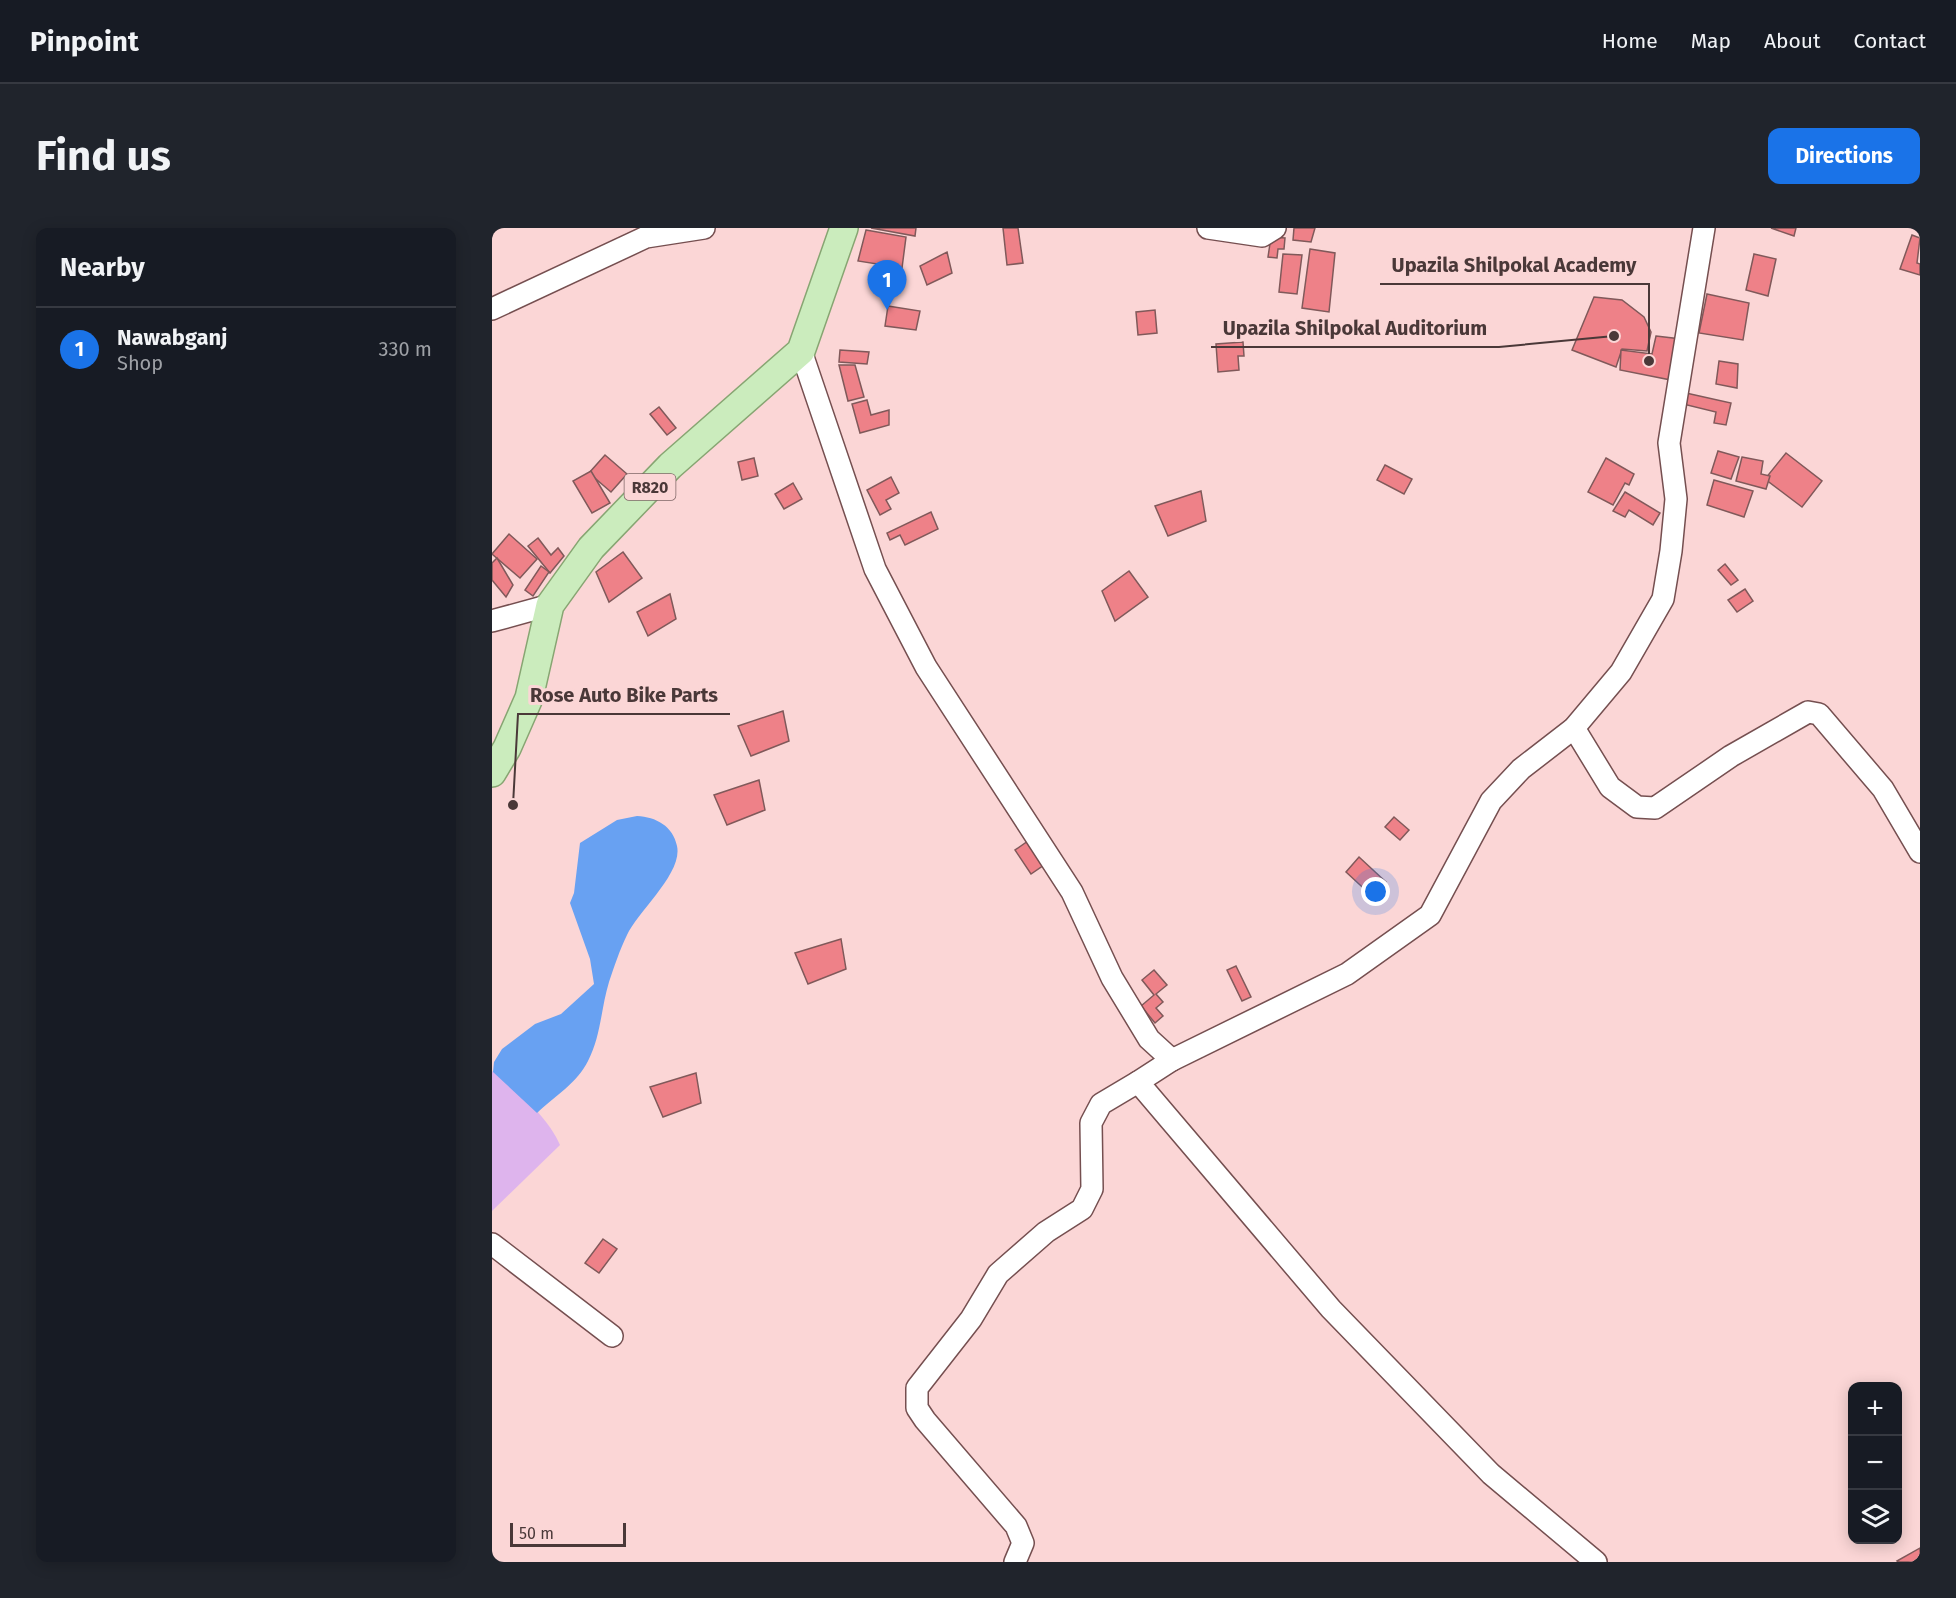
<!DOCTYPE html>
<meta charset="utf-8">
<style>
:root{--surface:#171b24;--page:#20242c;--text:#f1f3f6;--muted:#9ea1a6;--line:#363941;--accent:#1a73e8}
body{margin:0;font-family:"Fira Sans",sans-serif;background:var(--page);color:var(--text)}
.controls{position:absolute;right:18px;bottom:18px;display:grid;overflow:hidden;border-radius:12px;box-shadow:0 3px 15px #0003}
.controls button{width:54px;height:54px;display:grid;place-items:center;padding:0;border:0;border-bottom:2px solid var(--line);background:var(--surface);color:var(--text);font:30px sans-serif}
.scale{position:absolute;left:18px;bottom:15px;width:116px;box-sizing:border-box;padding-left:6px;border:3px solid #4a3838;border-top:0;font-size:16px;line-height:21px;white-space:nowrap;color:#4a3838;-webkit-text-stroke:4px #fbd6d6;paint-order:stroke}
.you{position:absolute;left:884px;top:664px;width:21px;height:21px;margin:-15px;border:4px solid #fff;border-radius:50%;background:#1a73e8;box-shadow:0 0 0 9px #1a73e833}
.badge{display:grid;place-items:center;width:39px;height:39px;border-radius:50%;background:var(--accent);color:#fff;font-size:20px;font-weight:700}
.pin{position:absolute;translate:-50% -50px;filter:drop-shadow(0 2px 3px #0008)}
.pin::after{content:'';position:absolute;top:32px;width:21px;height:18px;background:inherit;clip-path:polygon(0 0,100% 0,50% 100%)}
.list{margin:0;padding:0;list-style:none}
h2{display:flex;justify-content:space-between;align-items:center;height:78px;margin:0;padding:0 24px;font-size:26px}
h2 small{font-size:20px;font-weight:400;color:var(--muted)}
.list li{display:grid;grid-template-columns:39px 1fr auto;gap:18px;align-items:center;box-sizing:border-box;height:84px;padding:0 24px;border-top:2px solid var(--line)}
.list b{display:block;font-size:22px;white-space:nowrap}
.list p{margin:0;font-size:20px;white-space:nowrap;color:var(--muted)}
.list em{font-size:20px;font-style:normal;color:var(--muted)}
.icon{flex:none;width:33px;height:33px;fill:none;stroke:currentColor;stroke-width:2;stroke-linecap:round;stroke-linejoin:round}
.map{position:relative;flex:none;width:1428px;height:1334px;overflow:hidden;border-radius:12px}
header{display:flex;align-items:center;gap:36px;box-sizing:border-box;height:84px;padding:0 30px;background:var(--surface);border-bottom:2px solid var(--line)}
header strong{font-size:28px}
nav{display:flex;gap:33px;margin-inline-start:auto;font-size:21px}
.intro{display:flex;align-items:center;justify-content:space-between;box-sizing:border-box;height:144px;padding:0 36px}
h1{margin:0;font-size:42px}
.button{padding:15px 27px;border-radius:12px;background:var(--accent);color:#fff;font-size:21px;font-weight:700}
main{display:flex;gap:36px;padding:0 36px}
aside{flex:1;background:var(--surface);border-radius:12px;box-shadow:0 3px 15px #0003}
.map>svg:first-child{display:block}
.green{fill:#deb4ed}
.water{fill:#68a1f2}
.building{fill:#ee8188;stroke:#80595a;stroke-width:1.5}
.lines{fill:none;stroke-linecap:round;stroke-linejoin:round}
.minor-casing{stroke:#754f50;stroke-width:24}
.major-casing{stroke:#87a572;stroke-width:30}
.minor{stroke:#fff;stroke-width:21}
.major{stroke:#cbecbd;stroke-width:27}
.labels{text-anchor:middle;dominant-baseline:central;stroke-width:6;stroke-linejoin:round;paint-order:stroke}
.shield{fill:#fbd6d6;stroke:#7f6767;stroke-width:1.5}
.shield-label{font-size:16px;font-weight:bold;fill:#4a3838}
.leader{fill:none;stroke:#4a3838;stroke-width:2}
.callout-dot{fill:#4a3838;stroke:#fbd6d6;stroke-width:2}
.callout-label{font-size:20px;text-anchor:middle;font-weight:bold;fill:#4a3838;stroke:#fbd6d6;stroke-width:6;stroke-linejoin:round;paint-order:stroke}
</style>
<header>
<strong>Pinpoint</strong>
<nav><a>Home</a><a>Map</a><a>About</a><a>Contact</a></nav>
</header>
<div class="intro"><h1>Find us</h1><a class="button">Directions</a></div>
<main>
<aside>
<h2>Nearby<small></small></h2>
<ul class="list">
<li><span class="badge">1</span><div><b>Nawabganj</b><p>Shop</p></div><em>330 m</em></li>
</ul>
</aside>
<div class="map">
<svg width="1428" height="1334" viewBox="0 0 1428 1334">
<rect width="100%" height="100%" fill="#fbd6d6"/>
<!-- green -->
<path class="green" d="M 0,843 C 24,861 56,889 68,917 L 0,983 Z"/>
<!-- water -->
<path class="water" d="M 145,588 C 164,589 181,598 185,618 C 191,645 146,683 135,707 C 128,721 122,739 117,754 C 109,780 109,808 96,833 C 86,854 62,869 45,885 L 1,844 L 2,834 L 10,821 L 43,796 L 69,786 L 102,756 L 98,731 L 78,675 L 82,665 L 88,615 L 125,592 Z"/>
<!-- building -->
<g class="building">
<path d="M 379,0 L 424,0 L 423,8 Z"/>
<path d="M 511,0 L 526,0 L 531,35 L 515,37 Z"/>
<path d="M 802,0 L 823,0 L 819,14 L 801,12 Z"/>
<path d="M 1279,0 L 1304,0 L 1302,8 Z"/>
<path d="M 374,2 L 414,9 L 410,40 L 366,33 Z"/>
<path d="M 1420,7 L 1428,10 L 1425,35 L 1428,36 L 1428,47 L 1408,41 Z"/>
<path d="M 779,9 L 793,10 L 792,21 L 786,21 L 785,30 L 776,29 Z"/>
<path d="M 818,21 L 843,25 L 837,84 L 810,80 Z"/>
<path d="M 455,24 L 460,45 L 435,57 L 428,38 Z"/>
<path d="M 791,26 L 810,27 L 805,66 L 787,64 Z"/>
<path d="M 1262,26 L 1284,31 L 1276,68 L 1254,62 Z"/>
<path d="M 1215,66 L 1257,75 L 1251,112 L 1207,105 Z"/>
<path d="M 1102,69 L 1130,72 L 1152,89 L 1159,104 L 1155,123 L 1130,121 L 1124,139 L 1080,122 Z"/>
<path d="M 396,78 L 428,83 L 424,102 L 393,98 Z"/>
<path d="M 663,82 L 665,105 L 646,107 L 644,84 Z"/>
<path d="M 1164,108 L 1189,111 L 1184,153 L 1128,142 L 1129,122 L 1160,126 Z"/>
<path d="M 751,114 L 752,128 L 746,128 L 747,142 L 726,144 L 724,116 Z"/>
<path d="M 348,122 L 377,124 L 375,136 L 347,134 Z"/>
<path d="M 1227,133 L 1246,136 L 1245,160 L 1224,156 Z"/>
<path d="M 347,137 L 363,137 L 372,169 L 356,173 Z"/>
<path d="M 1194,165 L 1239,175 L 1234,197 L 1222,195 L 1224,184 L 1191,176 Z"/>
<path d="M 375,172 L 379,187 L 397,182 L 397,197 L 368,205 L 360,176 Z"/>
<path d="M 167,179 L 184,200 L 175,207 L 158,186 Z"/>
<path d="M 1226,223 L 1247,229 L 1239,251 L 1219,245 Z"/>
<path d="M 1294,225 L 1330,253 L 1310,279 L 1273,251 Z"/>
<path d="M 113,227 L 135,246 L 119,264 L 97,245 Z"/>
<path d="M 1250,229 L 1271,233 L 1269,246 L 1278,248 L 1274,261 L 1244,253 Z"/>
<path d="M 262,230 L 266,248 L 250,252 L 246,234 Z"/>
<path d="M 1114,230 L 1142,246 L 1137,257 L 1133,255 L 1121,277 L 1096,264 Z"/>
<path d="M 893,237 L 920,251 L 912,266 L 885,252 Z"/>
<path d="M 99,243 L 118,275 L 100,285 L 81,253 Z"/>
<path d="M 399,249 L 407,265 L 394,272 L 399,281 L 388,287 L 375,262 Z"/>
<path d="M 1222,252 L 1261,263 L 1252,289 L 1215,277 Z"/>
<path d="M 301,255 L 310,271 L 292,281 L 283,266 Z"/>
<path d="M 709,263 L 714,293 L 676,308 L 663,278 Z"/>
<path d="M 1133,264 L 1168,285 L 1161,297 L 1137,282 L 1133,289 L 1121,283 Z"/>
<path d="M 439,284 L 446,301 L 413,317 L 408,307 L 398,312 L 395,305 Z"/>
<path d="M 17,306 L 45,331 L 28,350 L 0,326 Z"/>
<path d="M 46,310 L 59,327 L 66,320 L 72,328 L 58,345 L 36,318 Z"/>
<path d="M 131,324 L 150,350 L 117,374 L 104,344 Z"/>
<path d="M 5,330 L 21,357 L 14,369 L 0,352 L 0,335 Z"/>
<path d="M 1233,336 L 1246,352 L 1239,357 L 1226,342 Z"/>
<path d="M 49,338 L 57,344 L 41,368 L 33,362 Z"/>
<path d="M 637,343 L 656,369 L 623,393 L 610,363 Z"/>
<path d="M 1253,361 L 1261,373 L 1245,384 L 1236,372 Z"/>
<path d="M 178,366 L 184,391 L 156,408 L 145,384 Z"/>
<path d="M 291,483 L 297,513 L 259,528 L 246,498 Z"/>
<path d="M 267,552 L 273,582 L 235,597 L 222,567 Z"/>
<path d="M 902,589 L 917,602 L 908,612 L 893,599 Z"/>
<path d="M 536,613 L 552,637 L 539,646 L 523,622 Z"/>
<path d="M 867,629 L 894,654 L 881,669 L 854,644 Z"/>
<path d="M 349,711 L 354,741 L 316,756 L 303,725 Z"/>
<path d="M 744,738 L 759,769 L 750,773 L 735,742 Z"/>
<path d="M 662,742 L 675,757 L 664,766 L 671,774 L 664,780 L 671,788 L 663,795 L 649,778 L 662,767 L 650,752 Z"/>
<path d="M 204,845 L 209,875 L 171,889 L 158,859 Z"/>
<path d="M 111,1011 L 125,1021 L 107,1045 L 93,1035 Z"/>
<path d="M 1428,1320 L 1428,1334 L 1406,1334 L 1405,1333 Z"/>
</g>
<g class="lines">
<!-- minor casing -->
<g class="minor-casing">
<g id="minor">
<path d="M 716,0 L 770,8 L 783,0"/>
<path d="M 0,81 L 154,9 L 212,0"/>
<path d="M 309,123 L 383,341 L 434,439 L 580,664 L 620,750 L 657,811 L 680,832 L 646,854 L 839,1081 L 999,1246 L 1104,1334"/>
<path d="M 0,393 L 58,377"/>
<path d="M 1082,500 L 1118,559 L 1145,579 L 1163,580 L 1239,528 L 1316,484 L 1327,486 L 1391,561 L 1428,624"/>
<path d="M 680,832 L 855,746 L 938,687 L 999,573 L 1029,541 L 1082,500 L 1129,444 L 1171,371 L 1179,323 L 1184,271 L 1177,215 L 1212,0"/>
<path d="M 0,1016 L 120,1108"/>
<path d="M 523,1334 L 531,1315 L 524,1298 L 433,1192 L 425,1180 L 425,1160 L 479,1091 L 506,1046 L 554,1004 L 590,981 L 600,961 L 599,895 L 609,876 L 646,854"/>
</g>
</g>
<!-- major casing -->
<g class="major-casing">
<path id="major" d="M 0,545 L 15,520 L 37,470 L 58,377 L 99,320 L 178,238 L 309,123 L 352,0"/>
</g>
<!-- minor -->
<use href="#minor" class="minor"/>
<!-- major -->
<use href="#major" class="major"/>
</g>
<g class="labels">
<!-- shield labels -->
<rect class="shield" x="132.5" y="246" width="51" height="26" rx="4.5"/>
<g class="shield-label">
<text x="158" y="259">R820</text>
</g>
</g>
<!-- callouts -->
<path class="leader" d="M1157 133L1157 56H888M1122 108L1007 119H719M21 577L26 486H238"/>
<g class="callout-dot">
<circle cx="1157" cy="133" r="6"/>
<circle cx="1122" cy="108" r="6"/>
<circle cx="21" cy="577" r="6"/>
</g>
<g class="callout-label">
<text x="1022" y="44">Upazila Shilpokal Academy</text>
<text x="863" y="107">Upazila Shilpokal Auditorium</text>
<text x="132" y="474">Rose Auto Bike Parts</text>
</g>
</svg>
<div class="controls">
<button>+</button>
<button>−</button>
<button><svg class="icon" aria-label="layers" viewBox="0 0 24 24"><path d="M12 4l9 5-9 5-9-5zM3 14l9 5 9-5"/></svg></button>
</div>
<div class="scale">50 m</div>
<div class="you"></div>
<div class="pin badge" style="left:395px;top:82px">1</div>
</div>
</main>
